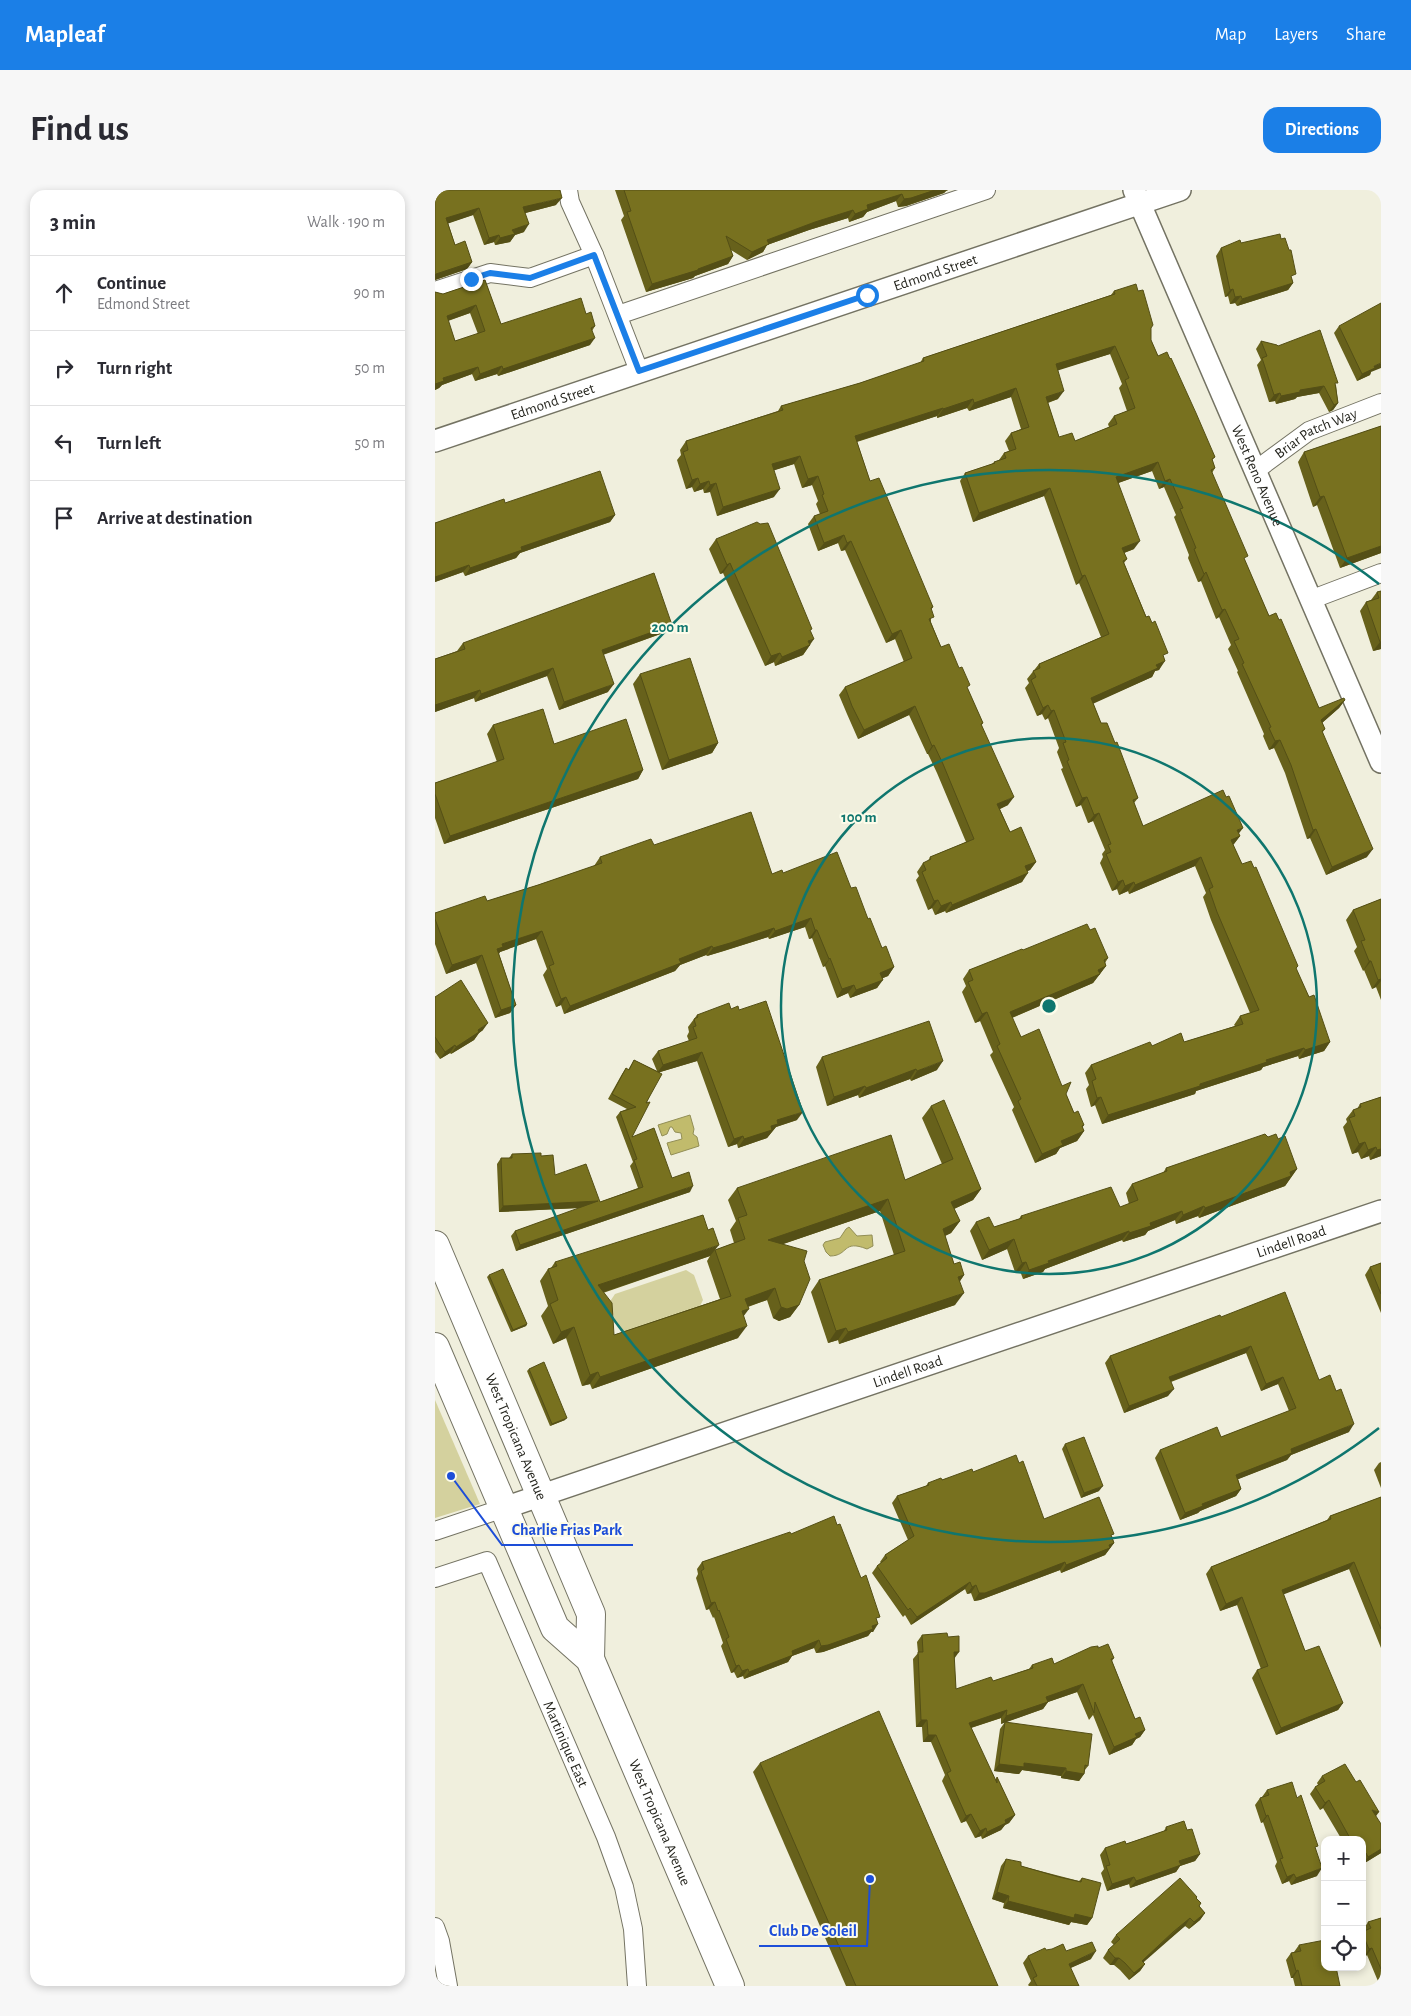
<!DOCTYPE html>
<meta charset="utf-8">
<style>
:root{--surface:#fff;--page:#f7f7f7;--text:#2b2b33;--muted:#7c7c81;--line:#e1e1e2;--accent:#1b7fe7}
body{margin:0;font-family:"Alegreya Sans",sans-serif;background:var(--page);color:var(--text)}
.controls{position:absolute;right:15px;bottom:15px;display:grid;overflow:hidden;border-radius:10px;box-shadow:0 2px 8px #0003}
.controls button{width:45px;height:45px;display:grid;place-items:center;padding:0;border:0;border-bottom:1px solid var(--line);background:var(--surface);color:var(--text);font:25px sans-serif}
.stop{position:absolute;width:15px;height:15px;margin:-11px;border:4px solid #1b7fe7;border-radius:50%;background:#fff}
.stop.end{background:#1b7fe7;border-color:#fff;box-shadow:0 1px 5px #0008}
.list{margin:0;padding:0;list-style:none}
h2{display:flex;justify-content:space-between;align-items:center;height:65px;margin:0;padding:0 20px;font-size:21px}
h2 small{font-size:16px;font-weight:400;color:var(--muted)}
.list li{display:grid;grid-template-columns:32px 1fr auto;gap:15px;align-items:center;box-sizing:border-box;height:75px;padding:0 20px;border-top:1px solid var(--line)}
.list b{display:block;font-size:19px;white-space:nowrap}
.list p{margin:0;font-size:16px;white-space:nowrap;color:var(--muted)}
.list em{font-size:16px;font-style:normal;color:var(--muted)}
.icon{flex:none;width:28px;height:28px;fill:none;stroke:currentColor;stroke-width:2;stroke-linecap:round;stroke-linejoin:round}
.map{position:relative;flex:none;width:946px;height:1796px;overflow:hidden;border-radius:15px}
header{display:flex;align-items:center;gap:30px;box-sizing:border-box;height:70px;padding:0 25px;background:var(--accent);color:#fff}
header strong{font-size:24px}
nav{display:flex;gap:28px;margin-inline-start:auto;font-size:18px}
.intro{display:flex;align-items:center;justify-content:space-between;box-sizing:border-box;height:120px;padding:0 30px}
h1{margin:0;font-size:35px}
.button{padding:12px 22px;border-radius:15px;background:var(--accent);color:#fff;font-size:18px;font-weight:700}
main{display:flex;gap:30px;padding:0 30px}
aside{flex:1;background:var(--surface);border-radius:15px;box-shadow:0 2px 8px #0003}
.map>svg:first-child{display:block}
.green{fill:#d4d19e}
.water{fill:#c1bb6c;stroke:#928e55}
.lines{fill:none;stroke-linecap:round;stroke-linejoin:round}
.minor-casing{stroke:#747363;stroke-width:20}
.tertiary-casing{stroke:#747363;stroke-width:24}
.primary-casing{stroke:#747363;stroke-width:30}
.minor{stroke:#fff;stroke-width:18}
.tertiary{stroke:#fff;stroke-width:21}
.primary{stroke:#fff;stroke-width:28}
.wall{fill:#67611b;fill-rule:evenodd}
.shaded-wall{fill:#544f16}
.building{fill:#78711f;stroke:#544f16;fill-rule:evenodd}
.route{stroke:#1b7fe7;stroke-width:6}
.ring{fill:none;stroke:#0f766e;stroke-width:2.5}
.labels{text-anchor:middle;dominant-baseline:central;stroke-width:4;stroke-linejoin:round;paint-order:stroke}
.street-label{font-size:15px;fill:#26261f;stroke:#fdfcea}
.centre{fill:#0f766e;stroke:#fdfcea;stroke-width:2.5}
.ring-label{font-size:15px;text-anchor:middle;font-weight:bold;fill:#0f766e;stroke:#fdfcea;stroke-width:4;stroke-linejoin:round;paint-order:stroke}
.leader{fill:none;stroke:#1d4ed8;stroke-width:2}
.callout-dot{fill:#1d4ed8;stroke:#fdfcea;stroke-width:2}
.callout-label{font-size:16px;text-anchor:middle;font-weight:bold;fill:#1d4ed8;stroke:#fdfcea;stroke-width:4;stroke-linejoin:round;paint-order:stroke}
</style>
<header>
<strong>Mapleaf</strong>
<nav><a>Map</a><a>Layers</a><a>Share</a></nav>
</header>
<div class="intro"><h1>Find us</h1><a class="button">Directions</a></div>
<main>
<aside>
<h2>3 min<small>Walk · 190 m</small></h2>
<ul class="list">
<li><svg class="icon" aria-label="ahead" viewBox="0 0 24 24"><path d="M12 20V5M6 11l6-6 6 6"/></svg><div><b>Continue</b><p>Edmond Street</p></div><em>90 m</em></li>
<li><svg class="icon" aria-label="right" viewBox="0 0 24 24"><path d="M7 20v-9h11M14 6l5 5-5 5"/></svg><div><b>Turn right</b></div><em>50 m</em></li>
<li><svg class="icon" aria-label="left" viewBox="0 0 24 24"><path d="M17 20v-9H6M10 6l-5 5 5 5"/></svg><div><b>Turn left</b></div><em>50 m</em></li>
<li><svg class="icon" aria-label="arrive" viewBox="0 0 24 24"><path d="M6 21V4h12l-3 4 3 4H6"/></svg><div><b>Arrive at destination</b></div></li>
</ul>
</aside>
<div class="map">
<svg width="946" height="1796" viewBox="0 0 946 1796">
<rect width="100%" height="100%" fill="#f0efdd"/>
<!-- green -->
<g class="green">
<path d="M 251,1080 L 259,1085 L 268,1110 L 264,1118 L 193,1143 L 183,1138 L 174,1113 L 180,1104 Z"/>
<path d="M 0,1210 L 45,1314 L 0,1328 Z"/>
</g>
<!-- water -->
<g class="water">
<path d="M 255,925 L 259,939 L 258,944 L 262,947 L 264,956 L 236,965 L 232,953 L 247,949 L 246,943 L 240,942 L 237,937 L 235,937 L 232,944 L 227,946 L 223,935 Z"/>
<path d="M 414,1037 L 422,1046 L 437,1045 L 438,1056 L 432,1059 C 407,1049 414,1066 395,1066 L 391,1062 L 388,1055 L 390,1052 L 405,1048 L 411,1039 Z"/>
</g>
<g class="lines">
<!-- minor casing -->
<g class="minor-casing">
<g id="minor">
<path d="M 133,0 L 135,12 L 159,65"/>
<path d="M 0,101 L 55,83 L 95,88 L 159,65 L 204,181"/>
<path d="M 183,125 L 551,0"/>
<path id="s1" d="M 821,280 L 874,241 L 946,213"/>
<path d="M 875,410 L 946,383"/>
<path d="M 0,1341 L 69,1318"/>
<path id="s2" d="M 0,1388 L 52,1371 L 171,1647 L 189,1697 L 198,1739 L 202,1796"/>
<path d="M 0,1737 L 5,1751 L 13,1796"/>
</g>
</g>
<!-- tertiary casing -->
<g class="tertiary-casing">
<g id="tertiary">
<path id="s3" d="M 699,0 L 946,572"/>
<path id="s4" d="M 0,251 L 745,0"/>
<path id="s5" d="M 69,1318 L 946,1021"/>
</g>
</g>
<!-- primary casing -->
<g class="primary-casing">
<g id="primary">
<path id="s6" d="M 0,1055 L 156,1424 L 155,1469"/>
<path id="s7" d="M 0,1157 L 120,1438 L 155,1469 L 295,1796"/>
</g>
</g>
<!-- minor -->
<use href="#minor" class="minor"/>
<!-- tertiary -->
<use href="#tertiary" class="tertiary"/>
<!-- primary -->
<use href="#primary" class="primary"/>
</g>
<!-- wall -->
<g class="wall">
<path d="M 0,0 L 121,15 L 90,23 L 89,42 L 80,45 L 75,52 L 60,55 L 59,52 L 49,55 L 38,25 L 13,33 L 20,55 L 37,72 L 32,79 L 0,90 Z"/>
<path d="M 180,0 L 513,0 L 511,1 L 509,3 L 471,16 L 463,17 L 461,11 L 432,22 L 428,27 L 414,32 L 413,28 L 374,40 L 332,55 L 328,62 L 312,70 L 296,60 L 298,66 L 293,74 L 260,86 L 258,88 L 211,102 L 186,30 L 189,26 Z"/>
<path d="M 806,53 L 857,89 L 858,93 L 853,100 L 802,116 L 800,113 L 795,114 L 793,106 L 790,107 L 781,66 L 786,58 Z"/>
<path d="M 50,90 L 66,134 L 151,124 L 160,136 L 157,141 L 155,155 L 63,186 L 62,184 L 40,191 L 37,184 L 7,195 L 4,198 L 0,200 L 0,102 L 8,104 ZM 35,123 L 43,144 L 20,151 L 13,131 Z"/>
<path d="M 679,101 L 716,139 L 716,150 L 723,166 L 780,267 L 777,270 L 780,278 L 777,283 L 810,371 L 834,426 L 884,518 L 910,510 L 904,518 L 887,533 L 890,539 L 887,543 L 932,667 L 891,685 L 875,648 L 872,649 L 850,583 L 839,558 L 834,560 L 828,546 L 829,544 L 802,482 L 803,481 L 793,459 L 796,455 L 784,427 L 781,429 L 766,391 L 763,392 L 753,368 L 754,365 L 739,327 L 741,325 L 729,297 L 724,299 L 717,281 L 683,293 L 699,359 L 689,363 L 692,369 L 689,373 L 729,469 L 724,480 L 720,481 L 717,487 L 658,513 L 666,533 L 680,553 L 703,608 L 699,613 L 708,636 L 804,644 L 805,646 L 798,655 L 807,674 L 863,776 L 861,779 L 895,852 L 889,861 L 864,869 L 863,866 L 828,877 L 826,880 L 761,901 L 760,904 L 667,934 L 660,915 L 656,917 L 651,899 L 654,895 L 650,883 L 656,875 L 717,856 L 749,852 L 800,836 L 799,835 L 805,826 L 815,823 L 776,730 L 768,707 L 771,703 L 760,676 L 694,704 L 693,701 L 684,705 L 682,699 L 677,701 L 665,673 L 668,667 L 667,664 L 670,660 L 658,631 L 653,633 L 646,615 L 641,617 L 626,579 L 628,578 L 622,562 L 624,558 L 613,528 L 610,530 L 607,524 L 602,526 L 590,498 L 594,493 L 592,489 L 604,474 L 666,447 L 644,393 L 641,395 L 609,306 L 538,332 L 525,291 L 530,283 L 557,274 L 559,272 L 564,270 L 569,263 L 574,261 L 570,251 L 576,243 L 586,239 L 576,207 L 534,221 L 532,218 L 502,228 L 502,226 L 422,252 L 435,291 L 498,417 L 496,420 L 496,432 L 506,457 L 532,498 L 548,533 L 546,536 L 573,615 L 565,619 L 575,642 L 601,672 L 595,680 L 592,681 L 587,692 L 511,723 L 510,721 L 500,725 L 497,718 L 493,720 L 481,690 L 484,686 L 482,682 L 488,673 L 493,671 L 495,667 L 531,652 L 502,583 L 493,564 L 492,564 L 474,525 L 423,549 L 412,524 L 404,505 L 410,497 L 469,472 L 460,449 L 451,453 L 410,360 L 406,361 L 403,353 L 383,361 L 373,334 L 379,326 L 385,324 L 381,314 L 383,311 L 377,295 L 367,298 L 359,274 L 339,280 L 339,307 L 282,326 L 275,302 L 269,303 L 268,299 L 259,302 L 257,297 L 251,299 L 242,270 L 246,265 L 245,260 L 251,251 L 343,221 L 346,216 L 425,193 L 485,173 L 488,168 L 676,105 ZM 675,164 L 687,194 L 684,198 L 692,221 L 679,226 L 673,234 L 674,237 L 640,251 L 624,247 L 613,213 L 623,209 L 622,180 Z"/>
<path d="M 904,136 L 936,182 L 935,185 L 922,191 L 899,143 Z"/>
<path d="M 826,151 L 843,156 L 901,195 L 903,213 L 898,220 L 894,222 L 884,203 L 862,207 L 860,209 L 841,214 L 840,211 L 834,212 L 822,175 L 826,170 L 821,159 Z"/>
<path d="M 946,236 L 946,363 L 905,378 L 882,315 L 878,317 L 863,272 L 869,262 Z"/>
<path d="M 70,313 L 180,325 L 175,332 L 85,363 L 81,368 L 30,386 L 28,382 L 0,392 L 0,333 Z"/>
<path d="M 281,349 L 375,442 L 375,455 L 368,465 L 340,476 L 339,472 L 330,476 L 288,383 L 285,384 L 274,359 Z"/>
<path d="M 946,401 L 946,459 L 938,461 L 925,421 L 931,412 L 936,410 L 942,402 Z"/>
<path d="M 237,435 L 231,442 L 168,465 L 173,502 L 124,520 L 112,486 L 40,512 L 39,508 L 0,522 L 0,469 L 22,461 L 28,453 Z"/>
<path d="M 205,484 L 283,553 L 277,563 L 227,580 L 198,494 Z"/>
<path d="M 58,535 L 119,554 L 208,580 L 203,589 L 9,654 L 0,628 L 0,593 L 62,572 L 52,544 Z"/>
<path d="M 219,655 L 337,684 L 348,683 L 416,698 L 433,729 L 447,758 L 459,777 L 453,786 L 448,788 L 442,798 L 415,808 L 413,803 L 402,808 L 390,776 L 388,777 L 377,748 L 374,749 L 370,737 L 334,749 L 333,747 L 289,761 L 272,766 L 271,765 L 245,775 L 240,781 L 129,824 L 126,815 L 121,817 L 108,785 L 112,779 L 101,749 L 65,762 L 64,764 L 81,815 L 75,823 L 60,828 L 41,773 L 11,784 L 0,754 L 0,723 L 52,711 L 103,695 L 159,676 L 165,667 Z"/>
<path d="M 946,709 L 946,810 L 941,797 L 937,799 L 929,780 L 928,781 L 919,761 L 922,757 L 911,730 L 918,720 Z"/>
<path d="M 655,740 L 673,768 L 670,773 L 671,776 L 658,793 L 577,828 L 586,847 L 631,904 L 639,923 L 649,935 L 647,937 L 649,941 L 642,951 L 625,958 L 621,964 L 600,973 L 577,920 L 579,917 L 555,865 L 558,862 L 545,831 L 540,833 L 527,802 L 531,796 L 528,789 L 534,780 L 588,760 Z"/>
<path d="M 0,807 L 48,840 L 44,843 L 39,850 L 16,864 L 15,863 L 5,869 L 0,862 Z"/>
<path d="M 296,819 L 304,820 L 362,930 L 341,937 L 332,948 L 303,958 L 302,954 L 293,957 L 262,871 L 225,882 L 197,947 L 237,988 L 255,1002 L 81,1061 L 76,1046 L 80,1041 L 146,1018 L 64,1022 L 62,974 L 66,968 L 74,968 L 77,964 L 106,966 L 120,985 L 165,1012 L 203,998 L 195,976 L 198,972 L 181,927 L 185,922 L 192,919 L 173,909 L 187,884 L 191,878 L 193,880 L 199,870 L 222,881 L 217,869 L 223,861 L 254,851 L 252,846 L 254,842 L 253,837 L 262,825 Z"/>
<path d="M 387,867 L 502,880 L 476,891 L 475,889 L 424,908 L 423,905 L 392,916 L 381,877 Z"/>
<path d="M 946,907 L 946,966 L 935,970 L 934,966 L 926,969 L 923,962 L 917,964 L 908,937 L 912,932 L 911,929 L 918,920 L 922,919 L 925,914 Z"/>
<path d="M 496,916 L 546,999 L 538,1010 L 519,1019 L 525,1031 L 516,1043 L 510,1046 L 519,1074 L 529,1085 L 525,1091 L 520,1115 L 404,1154 L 403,1150 L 393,1153 L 376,1102 L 384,1090 L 459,1065 L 445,1021 L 348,1054 L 369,1071 L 364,1115 L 355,1127 L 344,1131 L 338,1128 L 332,1110 L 313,1117 L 308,1127 L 303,1148 L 157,1199 L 155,1194 L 147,1196 L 131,1148 L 118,1154 L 106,1126 L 113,1116 L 105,1091 L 113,1079 L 116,1078 L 120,1072 L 280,1060 L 299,1053 L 295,1040 L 301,1031 L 293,1010 L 302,998 L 470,990 L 507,974 L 487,928 ZM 275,1066 L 272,1071 L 285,1109 L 179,1145 L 168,1103 Z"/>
<path d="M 833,947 L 843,949 L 862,979 L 850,996 L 764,1028 L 763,1026 L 741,1034 L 740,1030 L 713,1041 L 710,1045 L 688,1052 L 687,1050 L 610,1079 L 608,1082 L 588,1089 L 585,1081 L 580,1082 L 572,1059 L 547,1070 L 535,1041 L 541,1032 L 559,1037 L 584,1029 L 586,1026 L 685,1017 L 694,1014 L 691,1003 L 697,994 L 728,983 L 731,978 Z"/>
<path d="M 946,1073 L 946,1123 L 930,1085 L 935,1077 Z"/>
<path d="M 54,1085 L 92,1134 L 91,1136 L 76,1142 L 52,1087 Z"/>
<path d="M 786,1127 L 884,1190 L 914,1242 L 856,1265 L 852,1270 L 803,1289 L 806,1299 L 801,1306 L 765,1321 L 763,1323 L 745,1330 L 720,1268 L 725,1260 L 786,1247 L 854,1221 L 843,1194 L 826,1201 L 811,1163 L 736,1192 L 733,1206 L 689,1223 L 670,1173 L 675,1166 Z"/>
<path d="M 94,1179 L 130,1230 L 115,1236 L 92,1181 Z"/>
<path d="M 630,1254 L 664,1301 L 646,1308 L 627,1259 Z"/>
<path d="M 946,1272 L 946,1298 L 939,1280 L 944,1273 Z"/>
<path d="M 538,1282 L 609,1329 L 677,1346 L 679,1353 L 670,1365 L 626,1383 L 625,1380 L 545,1410 L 539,1411 L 536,1403 L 532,1404 L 530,1399 L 476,1435 L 470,1425 L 468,1427 L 437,1383 L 442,1376 L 446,1373 L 445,1372 L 450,1365 L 473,1350 L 457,1313 L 462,1306 L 491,1296 L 493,1293 Z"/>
<path d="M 946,1307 L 946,1458 L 914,1379 L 848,1404 L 870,1461 L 908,1513 L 903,1520 L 841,1545 L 817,1488 L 822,1480 L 826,1479 L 802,1415 L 785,1421 L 771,1384 L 776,1377 L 892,1330 L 895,1326 Z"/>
<path d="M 402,1335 L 442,1432 L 438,1442 L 436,1442 L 433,1446 L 388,1462 L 381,1463 L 379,1458 L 357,1466 L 353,1472 L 309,1489 L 308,1486 L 302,1488 L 299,1482 L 296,1483 L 286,1456 L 288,1453 L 279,1427 L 278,1428 L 274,1419 L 271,1420 L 261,1388 L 263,1384 L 262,1379 L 267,1372 L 356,1344 Z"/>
<path d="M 487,1445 L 513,1447 L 519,1469 L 521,1499 L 558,1491 L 594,1479 L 597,1475 L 619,1474 L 663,1458 L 679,1468 L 677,1471 L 700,1529 L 710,1540 L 705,1547 L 701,1549 L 697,1555 L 674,1565 L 658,1525 L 654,1530 L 642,1502 L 613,1512 L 608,1519 L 571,1532 L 653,1576 L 650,1580 L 649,1584 L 644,1591 L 626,1588 L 626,1586 L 616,1584 L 587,1580 L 584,1584 L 559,1581 L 565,1539 L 570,1532 L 566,1534 L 566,1528 L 536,1538 L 560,1590 L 562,1587 L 580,1625 L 574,1633 L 570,1635 L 566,1640 L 547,1649 L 546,1646 L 540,1648 L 531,1631 L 526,1633 L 507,1591 L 510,1585 L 496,1552 L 488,1552 L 487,1537 L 481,1537 L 478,1469 L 483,1463 L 482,1452 Z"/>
<path d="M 325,1573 L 563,1796 L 411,1796 L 318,1582 Z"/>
<path d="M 887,1586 L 941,1626 L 946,1663 L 928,1674 L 927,1673 L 927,1650 L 907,1650 L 888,1618 L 885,1620 L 875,1604 L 880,1597 L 883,1595 L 882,1593 Z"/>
<path d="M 832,1600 L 881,1660 L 882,1686 L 856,1695 L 854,1691 L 847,1694 L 840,1676 L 842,1672 L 828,1632 L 826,1633 L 820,1615 L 825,1608 L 827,1607 Z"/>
<path d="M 731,1637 L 752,1640 L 765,1664 L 760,1671 L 745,1676 L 741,1682 L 695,1698 L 694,1694 L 672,1701 L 666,1683 L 669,1679 L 665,1665 L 670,1658 L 691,1654 L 729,1641 Z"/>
<path d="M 571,1669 L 586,1676 L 644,1691 L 647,1688 L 657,1728 L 652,1735 L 636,1732 L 634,1735 L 568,1718 L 569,1713 L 557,1709 L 566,1676 Z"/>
<path d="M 766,1713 L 764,1716 L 770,1723 L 765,1730 L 754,1739 L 750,1736 L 733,1750 L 708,1772 L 710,1774 L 705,1781 L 694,1790 L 685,1780 L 679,1775 L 675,1775 L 668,1768 L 673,1760 L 679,1755 L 676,1752 L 681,1745 Z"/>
<path d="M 946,1728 L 946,1796 L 945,1796 L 932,1765 L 929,1767 L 927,1762 L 927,1742 L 929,1741 L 928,1740 L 933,1732 Z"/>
<path d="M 864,1755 L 890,1777 L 905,1796 L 860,1796 L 858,1788 L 856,1788 L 851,1770 L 856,1763 L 859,1762 Z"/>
<path d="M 611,1760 L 631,1761 L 656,1769 L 635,1778 L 644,1796 L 594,1796 L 593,1795 L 596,1791 L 588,1773 L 593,1766 Z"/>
</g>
<!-- shaded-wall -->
<g class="shaded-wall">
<path d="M 500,0 L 513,0 L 511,1 L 509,3 L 471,16 L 463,17 L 469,9 Z"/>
<path d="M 467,4 L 461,11 L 432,22 L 428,27 L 414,32 L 420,24 L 432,15 Z"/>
<path d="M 127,8 L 121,15 L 83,25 L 88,17 Z"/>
<path d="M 44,18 L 38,25 L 6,36 L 11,28 Z"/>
<path d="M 418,20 L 413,28 L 374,40 L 332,55 L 328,62 L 312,70 L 317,62 L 332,50 L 380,32 Z"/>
<path d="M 94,34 L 89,42 L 80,45 L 75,52 L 60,55 L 65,48 L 77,40 Z"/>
<path d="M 64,45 L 59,52 L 49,55 L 54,48 Z"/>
<path d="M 298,66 L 293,74 L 260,86 L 258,88 L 211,102 L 217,94 Z"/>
<path d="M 37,72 L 32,79 L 0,90 L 0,85 L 1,84 Z"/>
<path d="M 858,93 L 853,100 L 802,116 L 807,109 Z"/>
<path d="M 798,99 L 793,106 L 790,107 L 795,100 Z"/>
<path d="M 806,106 L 800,113 L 795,114 L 800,107 Z"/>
<path d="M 41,115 L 35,123 L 6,133 L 12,126 Z"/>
<path d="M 160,148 L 155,155 L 63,186 L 68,179 Z"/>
<path d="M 680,156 L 675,164 L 615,183 L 621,174 Z"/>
<path d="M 946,173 L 946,178 L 936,182 L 935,185 L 922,191 L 927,184 L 939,176 Z"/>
<path d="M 67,176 L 62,184 L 40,191 L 45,184 Z"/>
<path d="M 43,177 L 37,184 L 7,195 L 4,198 L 0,200 L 0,194 L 8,188 Z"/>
<path d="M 889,196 L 884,203 L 862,207 L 860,209 L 841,214 L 846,206 L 865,200 Z"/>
<path d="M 581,198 L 576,207 L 534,221 L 539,213 Z"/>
<path d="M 629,201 L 623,209 L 605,215 L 611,207 Z"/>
<path d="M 845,203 L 840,211 L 834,212 L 839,205 Z"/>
<path d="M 538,209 L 532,218 L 502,228 L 508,219 Z"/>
<path d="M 903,213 L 898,220 L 894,222 L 899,215 Z"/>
<path d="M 508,218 L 502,226 L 414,254 L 420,246 Z"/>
<path d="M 365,266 L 359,274 L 331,283 L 337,274 Z"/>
<path d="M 723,272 L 717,281 L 675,296 L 681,287 Z"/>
<path d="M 383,286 L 377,295 L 367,298 L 373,289 Z"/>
<path d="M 263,288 L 257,297 L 251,299 L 257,290 Z"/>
<path d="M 735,289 L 729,297 L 724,299 L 730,291 Z"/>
<path d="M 274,291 L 268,299 L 259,302 L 265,294 Z"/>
<path d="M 281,293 L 275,302 L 269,303 L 275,295 Z"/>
<path d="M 615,298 L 609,306 L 538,332 L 544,323 Z"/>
<path d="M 345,299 L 339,307 L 282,326 L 288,317 Z"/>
<path d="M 889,306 L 882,315 L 878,317 L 885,307 Z"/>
<path d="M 180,325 L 175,332 L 85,363 L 81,368 L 30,386 L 35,378 L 86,357 Z"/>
<path d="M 409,345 L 403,353 L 383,361 L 389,353 Z"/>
<path d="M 416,351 L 410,360 L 406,361 L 412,353 Z"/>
<path d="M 705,351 L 699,359 L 681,366 L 687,358 Z"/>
<path d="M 946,356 L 946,363 L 905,378 L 912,368 Z"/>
<path d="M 295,373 L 288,383 L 285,384 L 292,375 Z"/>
<path d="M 34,375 L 28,382 L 0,392 L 0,387 Z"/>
<path d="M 771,382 L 766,391 L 763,392 L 769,384 Z"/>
<path d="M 650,385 L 644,393 L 641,395 L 647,386 Z"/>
<path d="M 790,419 L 784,427 L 781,429 L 787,420 Z"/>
<path d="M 237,435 L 231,442 L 161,467 L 167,460 Z"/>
<path d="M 466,440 L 460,449 L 451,453 L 457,444 Z"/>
<path d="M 379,449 L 368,465 L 340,476 L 347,467 L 373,451 Z"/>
<path d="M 945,452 L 946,452 L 946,459 L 938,461 Z"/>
<path d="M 345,463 L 339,472 L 330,476 L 336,466 Z"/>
<path d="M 730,471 L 724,480 L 720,481 L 717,487 L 651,517 L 656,508 L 721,475 Z"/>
<path d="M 118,478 L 112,486 L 40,512 L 46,504 Z"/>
<path d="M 179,494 L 173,502 L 124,520 L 129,512 Z"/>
<path d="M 45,500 L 39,508 L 0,522 L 0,515 Z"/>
<path d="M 910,510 L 904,518 L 880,539 L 886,530 Z"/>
<path d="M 613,515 L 607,524 L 602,526 L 608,518 Z"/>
<path d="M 480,516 L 474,525 L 423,549 L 429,540 Z"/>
<path d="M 619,520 L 613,528 L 610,530 L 616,521 Z"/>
<path d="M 845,550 L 839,558 L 834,560 L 840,551 Z"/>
<path d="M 283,553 L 277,563 L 227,580 L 234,570 Z"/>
<path d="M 499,555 L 493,564 L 492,564 L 497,556 Z"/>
<path d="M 208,580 L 203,589 L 9,654 L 15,646 Z"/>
<path d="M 579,607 L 573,615 L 556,623 L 562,614 Z"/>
<path d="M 652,607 L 646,615 L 641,617 L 647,608 Z"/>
<path d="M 664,623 L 658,631 L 653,633 L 659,625 Z"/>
<path d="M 808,638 L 802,646 L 802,640 Z"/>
<path d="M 881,639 L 875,648 L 872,649 L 878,640 Z"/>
<path d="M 805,646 L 799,654 L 790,658 L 796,650 Z"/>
<path d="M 938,659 L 932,667 L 891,685 L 897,677 Z"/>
<path d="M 766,667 L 760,676 L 694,704 L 700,695 Z"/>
<path d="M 601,672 L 595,680 L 584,685 L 590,676 Z"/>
<path d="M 593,683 L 587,692 L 511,723 L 517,715 Z"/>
<path d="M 688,690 L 682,699 L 677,701 L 683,692 Z"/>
<path d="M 699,692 L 693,701 L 684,705 L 690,696 Z"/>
<path d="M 503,710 L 497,718 L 493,720 L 499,711 Z"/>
<path d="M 516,712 L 510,721 L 500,725 L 506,716 Z"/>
<path d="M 376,728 L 370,737 L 334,749 L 340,741 Z"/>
<path d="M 339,738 L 333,747 L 272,766 L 278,758 Z"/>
<path d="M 380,740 L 382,740 L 377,748 L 374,749 Z"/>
<path d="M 107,741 L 101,749 L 65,762 L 62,766 L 62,759 L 67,754 Z"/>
<path d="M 277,756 L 271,765 L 245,775 L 240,781 L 129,824 L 135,816 L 244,769 Z"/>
<path d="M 47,765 L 41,773 L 11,784 L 17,775 Z"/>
<path d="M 395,768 L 390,776 L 388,777 L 394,769 Z"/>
<path d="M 934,771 L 936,771 L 929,780 L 928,781 Z"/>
<path d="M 671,776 L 658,793 L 569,831 L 575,822 Z"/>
<path d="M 459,777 L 453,786 L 440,791 L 445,783 Z"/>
<path d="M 946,789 L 946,791 L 941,797 L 937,799 L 943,790 Z"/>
<path d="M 448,790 L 442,798 L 415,808 L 421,800 Z"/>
<path d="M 419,795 L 413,803 L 402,808 L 407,799 Z"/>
<path d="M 131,807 L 126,815 L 121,817 L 126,809 Z"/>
<path d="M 81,815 L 75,823 L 60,828 L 66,820 Z"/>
<path d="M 552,822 L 545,831 L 540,833 L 547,824 Z"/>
<path d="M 53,833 L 48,840 L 44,843 L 39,850 L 16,864 L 21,857 L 43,840 Z"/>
<path d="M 895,852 L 889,861 L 864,869 L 870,860 Z"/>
<path d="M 20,855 L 15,863 L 5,869 L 10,862 Z"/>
<path d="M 869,858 L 863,866 L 828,877 L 826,880 L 761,901 L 760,904 L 667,934 L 673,925 L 765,894 L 831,870 Z"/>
<path d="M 267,862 L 262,871 L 222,883 L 228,875 Z"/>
<path d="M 508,871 L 502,880 L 476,891 L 482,881 Z"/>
<path d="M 481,879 L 475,889 L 424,908 L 431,898 Z"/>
<path d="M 430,896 L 423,905 L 392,916 L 399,907 Z"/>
<path d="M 666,907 L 660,915 L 656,917 L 662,908 Z"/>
<path d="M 368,922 L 362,930 L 341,937 L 332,948 L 303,958 L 309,949 L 336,936 L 342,930 Z"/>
<path d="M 649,935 L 643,944 L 649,941 L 642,951 L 625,958 L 621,964 L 600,973 L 607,964 Z"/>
<path d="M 308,946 L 302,954 L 293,957 L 299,949 Z"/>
<path d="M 930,952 L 923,962 L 917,964 L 924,954 Z"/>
<path d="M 941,957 L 934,966 L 926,969 L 933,960 Z"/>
<path d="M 946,959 L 946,966 L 935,970 L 942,960 Z"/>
<path d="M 862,979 L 850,996 L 764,1028 L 770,1018 Z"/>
<path d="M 258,996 L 255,1002 L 81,1061 L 85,1055 Z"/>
<path d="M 546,999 L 538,1010 L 508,1024 L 516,1012 Z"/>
<path d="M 453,1009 L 445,1021 L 325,1062 L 333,1050 Z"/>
<path d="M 163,1011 L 160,1017 L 64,1022 L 68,1016 Z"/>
<path d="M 769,1016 L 763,1026 L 741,1034 L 748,1025 Z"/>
<path d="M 747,1021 L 740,1030 L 713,1041 L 710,1045 L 688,1052 L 694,1043 L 715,1033 Z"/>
<path d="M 525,1031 L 516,1043 L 499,1051 L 508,1039 Z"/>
<path d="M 694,1041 L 687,1050 L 610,1079 L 608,1082 L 588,1089 L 594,1080 L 613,1071 Z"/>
<path d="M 579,1049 L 572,1059 L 547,1070 L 554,1060 Z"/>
<path d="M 284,1055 L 275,1066 L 154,1107 L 163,1095 Z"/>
<path d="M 591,1072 L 585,1081 L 580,1082 L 587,1073 Z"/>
<path d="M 529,1085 L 521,1097 L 523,1087 Z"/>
<path d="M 340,1098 L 332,1110 L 302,1120 L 310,1109 Z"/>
<path d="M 529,1103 L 520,1115 L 404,1154 L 413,1142 Z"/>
<path d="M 364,1115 L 355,1127 L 344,1131 L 338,1128 L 346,1117 Z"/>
<path d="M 314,1119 L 305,1131 L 307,1121 Z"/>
<path d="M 92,1134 L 91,1136 L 76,1142 L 78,1140 Z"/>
<path d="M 312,1136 L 303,1148 L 157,1199 L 165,1187 Z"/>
<path d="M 139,1137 L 131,1148 L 118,1154 L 126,1142 Z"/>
<path d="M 411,1138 L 403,1150 L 393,1153 L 401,1141 Z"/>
<path d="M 816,1156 L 811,1163 L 729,1194 L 734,1187 Z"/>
<path d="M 163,1182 L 155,1194 L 147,1196 L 155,1185 Z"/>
<path d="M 848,1187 L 843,1194 L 826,1201 L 831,1194 Z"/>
<path d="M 739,1199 L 733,1206 L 689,1223 L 694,1216 Z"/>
<path d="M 132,1228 L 130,1230 L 115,1236 L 117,1234 Z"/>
<path d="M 919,1234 L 914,1242 L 856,1265 L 852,1270 L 796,1292 L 801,1285 L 856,1259 Z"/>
<path d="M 668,1296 L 664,1301 L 646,1308 L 649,1303 Z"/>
<path d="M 806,1299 L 801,1306 L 765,1321 L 763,1323 L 745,1330 L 750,1323 L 767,1314 Z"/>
<path d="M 679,1353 L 670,1365 L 626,1383 L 631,1375 Z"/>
<path d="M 630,1372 L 625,1380 L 545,1410 L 539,1411 L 544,1403 Z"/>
<path d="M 919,1372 L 914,1379 L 842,1407 L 847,1400 Z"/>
<path d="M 535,1392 L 530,1399 L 476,1435 L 482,1427 Z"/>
<path d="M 541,1395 L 536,1403 L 532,1404 L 537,1397 Z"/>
<path d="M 807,1407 L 802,1415 L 785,1421 L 791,1414 Z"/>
<path d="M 280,1412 L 274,1419 L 271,1420 L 276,1413 Z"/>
<path d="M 443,1434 L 438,1442 L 436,1442 L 433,1446 L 388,1462 L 381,1463 L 386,1456 Z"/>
<path d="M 384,1450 L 379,1458 L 357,1466 L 353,1472 L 309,1489 L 314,1482 L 357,1461 Z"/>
<path d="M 519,1462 L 524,1462 L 519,1469 Z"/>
<path d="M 304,1475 L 299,1482 L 296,1483 L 301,1476 Z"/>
<path d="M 313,1479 L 308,1486 L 302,1488 L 307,1481 Z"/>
<path d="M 648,1494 L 642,1502 L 613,1512 L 608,1519 L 566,1534 L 571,1526 L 611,1507 Z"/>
<path d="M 908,1513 L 903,1520 L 841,1545 L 846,1538 Z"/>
<path d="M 572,1520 L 566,1528 L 529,1540 L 534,1533 Z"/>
<path d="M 486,1530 L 492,1530 L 487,1537 L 481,1537 Z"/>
<path d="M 710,1540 L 705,1547 L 701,1549 L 697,1555 L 674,1565 L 679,1557 L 700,1544 Z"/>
<path d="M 493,1545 L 501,1545 L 496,1552 L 488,1552 Z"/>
<path d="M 589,1573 L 622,1577 L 631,1578 L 626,1586 L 587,1580 L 584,1584 L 559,1581 L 564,1574 Z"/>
<path d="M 631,1581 L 649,1584 L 644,1591 L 626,1588 Z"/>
<path d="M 894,1610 L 888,1618 L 885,1620 L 890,1613 Z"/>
<path d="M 937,1620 L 944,1622 L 939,1629 Z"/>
<path d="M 536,1624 L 531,1631 L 526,1633 L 531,1626 Z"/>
<path d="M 580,1625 L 574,1633 L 570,1635 L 566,1640 L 547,1649 L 552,1642 L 570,1630 Z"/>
<path d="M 833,1625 L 828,1632 L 826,1633 L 831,1626 Z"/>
<path d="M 551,1638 L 546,1646 L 540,1648 L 545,1641 Z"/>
<path d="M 946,1659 L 946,1663 L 928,1674 L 933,1667 Z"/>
<path d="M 765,1664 L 760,1671 L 745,1676 L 741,1682 L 695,1698 L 701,1691 L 744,1671 Z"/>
<path d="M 887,1678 L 882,1686 L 856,1695 L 861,1688 Z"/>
<path d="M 859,1684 L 854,1691 L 847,1694 L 852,1687 Z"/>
<path d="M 699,1687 L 694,1694 L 672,1701 L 677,1694 Z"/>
<path d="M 562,1702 L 574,1706 L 569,1713 L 557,1709 Z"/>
<path d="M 573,1711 L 640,1724 L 657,1728 L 652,1735 L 636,1732 L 634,1735 L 568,1718 Z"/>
<path d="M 770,1723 L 765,1730 L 754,1739 L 759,1732 Z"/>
<path d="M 755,1728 L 750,1736 L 702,1778 L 707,1771 Z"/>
<path d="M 937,1758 L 932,1765 L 929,1767 L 934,1759 Z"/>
<path d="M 661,1761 L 656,1769 L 629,1781 L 634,1774 Z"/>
<path d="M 680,1768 L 684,1768 L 679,1775 L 675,1775 Z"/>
<path d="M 710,1774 L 705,1781 L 694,1790 L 699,1783 Z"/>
<path d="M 863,1780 L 858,1788 L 856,1788 L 861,1781 Z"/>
</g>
<!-- building -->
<g class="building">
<path d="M 0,0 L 125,0 L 127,8 L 88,17 L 94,34 L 77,40 L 80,44 L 65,48 L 64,45 L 54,48 L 44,18 L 11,28 L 20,55 L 30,51 L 37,72 L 1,84 L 0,85 Z"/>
<path d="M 189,0 L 500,0 L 476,8 L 469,9 L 467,4 L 432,15 L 433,19 L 420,24 L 418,20 L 380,32 L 332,50 L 334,54 L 317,62 L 291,46 L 298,66 L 263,79 L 263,80 L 217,94 L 192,22 L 196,21 Z"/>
<path d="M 845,44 L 846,49 L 850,48 L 854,60 L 856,60 L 861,84 L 856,86 L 858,93 L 807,109 L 806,106 L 800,107 L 798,99 L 795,100 L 786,58 L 805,50 L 806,53 Z"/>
<path d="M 50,90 L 66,134 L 146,108 L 151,124 L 156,122 L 160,136 L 156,138 L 160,148 L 68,179 L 67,176 L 45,184 L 43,177 L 8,188 L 9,191 L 0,194 L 0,102 L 8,104 ZM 41,115 L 50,141 L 20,151 L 12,126 Z"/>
<path d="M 701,94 L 703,101 L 708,100 L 718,135 L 716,138 L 716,150 L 723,166 L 732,162 L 735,169 L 736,168 L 761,223 L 780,267 L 777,269 L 780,278 L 776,280 L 813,366 L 809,368 L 834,426 L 841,423 L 844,430 L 846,429 L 884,518 L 909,508 L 910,510 L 886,530 L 890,539 L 887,541 L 938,659 L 897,677 L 881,639 L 878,640 L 856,575 L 845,550 L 840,551 L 834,538 L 836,537 L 807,474 L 809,473 L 799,451 L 804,449 L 790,419 L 787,420 L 771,382 L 769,384 L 759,359 L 761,358 L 745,319 L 748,318 L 735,289 L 730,291 L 723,272 L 681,287 L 705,351 L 687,358 L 692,369 L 688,371 L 711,427 L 714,426 L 717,433 L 720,431 L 733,463 L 728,465 L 730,471 L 721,475 L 723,478 L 656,508 L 666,533 L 672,533 L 680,553 L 682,552 L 703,608 L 698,610 L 708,636 L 788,600 L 791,607 L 794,606 L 808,638 L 802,640 L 805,646 L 796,650 L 807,674 L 816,671 L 819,678 L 821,677 L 863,776 L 861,778 L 874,807 L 879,805 L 895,852 L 870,860 L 869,858 L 831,870 L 832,872 L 765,894 L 765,896 L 673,925 L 666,907 L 662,908 L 657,891 L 661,889 L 656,875 L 715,852 L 717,856 L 746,843 L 749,852 L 808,834 L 805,826 L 824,820 L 782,722 L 774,699 L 778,697 L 766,667 L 700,695 L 699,692 L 690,696 L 688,690 L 683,692 L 671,664 L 676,662 L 673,655 L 676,654 L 664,623 L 659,625 L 652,607 L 647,608 L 632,571 L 634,570 L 628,553 L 631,552 L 619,520 L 616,521 L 613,515 L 608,518 L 596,490 L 601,487 L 598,481 L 605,478 L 604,474 L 674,444 L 650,385 L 647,386 L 615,298 L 544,323 L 530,283 L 560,273 L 559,272 L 571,268 L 569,263 L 581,259 L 576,243 L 594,237 L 581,198 L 539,213 L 538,209 L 508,219 L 508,218 L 420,246 L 435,291 L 444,288 L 498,417 L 496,418 L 499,427 L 494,429 L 506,457 L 514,454 L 524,478 L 527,477 L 535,495 L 532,497 L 548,533 L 546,534 L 579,607 L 562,614 L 575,642 L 586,637 L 601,672 L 590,676 L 593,683 L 517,715 L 516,712 L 506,716 L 503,710 L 499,711 L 487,682 L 491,680 L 488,673 L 496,669 L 495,667 L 539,649 L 508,574 L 499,555 L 497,556 L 480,516 L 429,540 L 417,516 L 410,497 L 477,468 L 466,440 L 457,444 L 416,351 L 412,353 L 409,345 L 389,353 L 379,326 L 393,321 L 387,305 L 389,304 L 383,286 L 373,289 L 365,266 L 337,274 L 345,299 L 288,317 L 281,293 L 275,295 L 274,291 L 265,294 L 263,288 L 257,290 L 248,262 L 253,260 L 251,251 L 348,220 L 346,216 L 425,193 L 489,171 L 488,168 L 680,104 L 679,101 ZM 680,156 L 694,188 L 690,190 L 700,218 L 679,226 L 682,234 L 640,251 L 637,243 L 624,247 L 611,207 L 629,201 L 621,174 Z"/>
<path d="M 946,113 L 946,173 L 939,176 L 940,178 L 927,184 L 904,136 Z"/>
<path d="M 885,140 L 903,193 L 900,193 L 903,213 L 899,215 L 889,196 L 865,200 L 865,202 L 846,206 L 845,203 L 839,205 L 827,168 L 832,166 L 826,151 L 842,155 L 843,156 Z"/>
<path d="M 946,236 L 946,356 L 912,368 L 889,306 L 885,307 L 869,262 Z"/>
<path d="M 165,281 L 180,325 L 86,357 L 87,360 L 35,378 L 34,375 L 0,387 L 0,333 L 69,309 L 70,313 Z"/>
<path d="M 322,332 L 325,334 L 333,333 L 377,439 L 375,440 L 379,449 L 373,451 L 375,455 L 347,467 L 345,463 L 336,466 L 295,373 L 292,375 L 281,349 Z"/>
<path d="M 219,383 L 237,435 L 167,460 L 179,494 L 129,512 L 118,478 L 46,504 L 45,500 L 0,515 L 0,469 L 30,459 L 28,453 Z"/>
<path d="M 946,401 L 946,452 L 945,452 L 931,412 L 944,408 L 942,402 Z"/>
<path d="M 255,468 L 283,553 L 234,570 L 205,484 Z"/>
<path d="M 108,519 L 119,554 L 191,529 L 208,580 L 15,646 L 0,604 L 0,593 L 69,569 L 58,535 Z"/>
<path d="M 316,622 L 337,684 L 347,680 L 348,683 L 402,662 L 416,698 L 421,697 L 433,729 L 435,728 L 447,758 L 451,756 L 459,777 L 445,783 L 448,790 L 421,800 L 419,795 L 407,799 L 395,768 L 394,769 L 382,740 L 380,740 L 376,728 L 340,741 L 339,738 L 295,753 L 278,758 L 277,756 L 244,769 L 246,773 L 135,816 L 131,807 L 126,809 L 114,776 L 119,774 L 107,741 L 67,754 L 68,757 L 62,759 L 81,815 L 66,820 L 47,765 L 17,775 L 0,729 L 0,723 L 50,706 L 52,711 L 103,695 L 167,673 L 165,667 L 216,649 L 219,655 Z"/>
<path d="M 946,709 L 946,789 L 943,790 L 936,771 L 934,771 L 926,751 L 930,750 L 918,720 Z"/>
<path d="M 652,734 L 655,740 L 660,738 L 673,768 L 669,770 L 671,776 L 663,780 L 665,784 L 575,822 L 586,847 L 604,839 L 627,896 L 636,892 L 631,904 L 639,923 L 643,921 L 649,935 L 647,936 L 649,941 L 626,951 L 628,955 L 607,964 L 583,911 L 586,909 L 562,856 L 565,854 L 552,822 L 547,824 L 533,792 L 538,790 L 534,780 L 587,759 L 588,760 Z"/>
<path d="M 26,790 L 53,833 L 43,840 L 44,842 L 21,857 L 20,855 L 10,862 L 0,847 L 0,807 Z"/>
<path d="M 331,811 L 368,922 L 342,930 L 343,934 L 336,936 L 337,940 L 309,949 L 308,946 L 299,949 L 267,862 L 228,875 L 223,861 L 262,848 L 258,837 L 261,836 L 259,829 L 263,827 L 262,825 L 294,813 L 296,819 L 303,816 L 304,820 Z"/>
<path d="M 494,831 L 508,871 L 482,881 L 481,879 L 431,898 L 430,896 L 399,907 L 387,867 Z"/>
<path d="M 199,870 L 227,884 L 211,913 L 215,912 L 197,947 L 219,938 L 237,988 L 254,982 L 258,996 L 85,1055 L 80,1041 L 163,1011 L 68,1016 L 66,968 L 77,968 L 77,964 L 106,963 L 106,966 L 118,965 L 120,985 L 151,974 L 165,1012 L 208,997 L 199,970 L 202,969 L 185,922 L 201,917 L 177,904 L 191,878 L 194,880 Z"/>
<path d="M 946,907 L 946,959 L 942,960 L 941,957 L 933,960 L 930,952 L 924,954 L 914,928 L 920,926 L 918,920 L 926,917 L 925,914 Z"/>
<path d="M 509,910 L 546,999 L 516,1012 L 525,1031 L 508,1039 L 519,1074 L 525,1072 L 529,1085 L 523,1087 L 529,1103 L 413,1142 L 411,1138 L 401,1141 L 384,1090 L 470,1061 L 453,1009 L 333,1050 L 372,1061 L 369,1071 L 375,1089 L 364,1115 L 352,1119 L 346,1117 L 340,1098 L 310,1109 L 314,1119 L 307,1121 L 312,1136 L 165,1187 L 163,1182 L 155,1185 L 139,1137 L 126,1142 L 115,1114 L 123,1110 L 113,1079 L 122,1076 L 120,1072 L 268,1025 L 273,1040 L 278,1038 L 284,1055 L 163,1095 L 177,1113 L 179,1145 L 296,1106 L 280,1060 L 310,1049 L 303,1028 L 312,1025 L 302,998 L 456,945 L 470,990 L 518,969 L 496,916 Z"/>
<path d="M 830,944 L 833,947 L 841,944 L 843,949 L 850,946 L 862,979 L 855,982 L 856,986 L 770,1018 L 769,1016 L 748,1025 L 747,1021 L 715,1033 L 716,1036 L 694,1043 L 694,1041 L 613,1071 L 614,1073 L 594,1080 L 591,1072 L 587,1073 L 579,1049 L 554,1060 L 541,1032 L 554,1027 L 559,1037 L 587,1028 L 586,1026 L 676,997 L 685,1017 L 703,1010 L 697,994 L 732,981 L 731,978 Z"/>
<path d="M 946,1073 L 946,1104 L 935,1077 Z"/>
<path d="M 68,1079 L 92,1134 L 78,1140 L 54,1085 Z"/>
<path d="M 850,1102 L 884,1190 L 895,1185 L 901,1201 L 906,1199 L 919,1234 L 856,1259 L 857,1263 L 801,1285 L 806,1299 L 767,1314 L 768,1316 L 750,1323 L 725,1260 L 782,1237 L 786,1247 L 861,1218 L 848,1187 L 831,1194 L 816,1156 L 734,1187 L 739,1199 L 694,1216 L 675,1166 L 785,1125 L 786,1127 Z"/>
<path d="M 109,1172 L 132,1228 L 117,1234 L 94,1179 Z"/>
<path d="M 649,1247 L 668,1296 L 649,1303 L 630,1254 Z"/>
<path d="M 581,1265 L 584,1273 L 588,1271 L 609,1329 L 664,1307 L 679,1344 L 676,1345 L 679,1353 L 674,1355 L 675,1358 L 631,1375 L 630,1372 L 550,1403 L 544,1403 L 541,1395 L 537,1397 L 535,1392 L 482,1427 L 475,1418 L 473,1420 L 442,1376 L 452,1368 L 450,1365 L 479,1346 L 462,1306 L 494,1295 L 493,1293 L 506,1288 L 507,1290 L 537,1279 L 538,1282 Z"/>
<path d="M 946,1307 L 946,1439 L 919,1372 L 847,1400 L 870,1461 L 884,1456 L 908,1513 L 846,1538 L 822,1480 L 833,1476 L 807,1407 L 791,1414 L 776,1377 L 896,1329 L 895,1326 Z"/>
<path d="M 399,1326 L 402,1335 L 405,1334 L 426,1388 L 431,1385 L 445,1427 L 441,1428 L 443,1434 L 437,1436 L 438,1439 L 393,1455 L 386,1456 L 384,1450 L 357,1461 L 358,1465 L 314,1482 L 313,1479 L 307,1481 L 304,1475 L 301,1476 L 291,1449 L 294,1447 L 284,1420 L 283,1421 L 280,1412 L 276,1413 L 266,1381 L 269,1379 L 267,1372 L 355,1342 L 356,1344 Z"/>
<path d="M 512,1443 L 513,1447 L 524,1446 L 524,1462 L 519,1462 L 521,1499 L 556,1487 L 558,1491 L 598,1478 L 597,1475 L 617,1468 L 619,1474 L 656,1457 L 663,1456 L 663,1458 L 673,1454 L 679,1468 L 676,1469 L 700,1529 L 705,1527 L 710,1540 L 700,1544 L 702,1547 L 679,1557 L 660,1512 L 659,1523 L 648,1494 L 611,1507 L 613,1512 L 571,1526 L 572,1520 L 534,1533 L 562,1593 L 562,1587 L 580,1625 L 570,1630 L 571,1633 L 552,1642 L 551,1638 L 545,1641 L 536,1624 L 531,1626 L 512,1583 L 516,1581 L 501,1545 L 493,1545 L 492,1530 L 486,1530 L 483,1462 L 488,1462 L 487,1445 Z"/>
<path d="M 444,1521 L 563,1796 L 421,1796 L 325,1573 Z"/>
<path d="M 570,1532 L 657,1544 L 653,1576 L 650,1575 L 649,1584 L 631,1581 L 631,1578 L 622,1577 L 589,1573 L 589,1577 L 564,1574 Z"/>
<path d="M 910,1574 L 921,1592 L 925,1590 L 944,1622 L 937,1620 L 946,1634 L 946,1659 L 933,1667 L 931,1663 L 927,1666 L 927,1650 L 916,1650 L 894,1610 L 890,1613 L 880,1597 L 890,1591 L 887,1586 Z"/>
<path d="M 857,1592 L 862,1608 L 866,1605 L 883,1656 L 880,1657 L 887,1678 L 861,1688 L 859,1684 L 852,1687 L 845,1669 L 848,1668 L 833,1625 L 831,1626 L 825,1608 L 834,1605 L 832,1600 Z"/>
<path d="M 749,1631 L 752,1640 L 757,1639 L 765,1664 L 744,1671 L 746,1675 L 701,1691 L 699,1687 L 677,1694 L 671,1676 L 675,1675 L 670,1658 L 690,1651 L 691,1654 L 700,1651 L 732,1640 L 731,1637 Z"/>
<path d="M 571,1669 L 586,1672 L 586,1676 L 624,1687 L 646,1692 L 647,1688 L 666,1693 L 657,1728 L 640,1724 L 639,1728 L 573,1711 L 574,1706 L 562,1702 Z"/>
<path d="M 745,1688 L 762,1707 L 761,1708 L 766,1713 L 764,1716 L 770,1723 L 759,1732 L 755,1728 L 738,1742 L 707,1771 L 710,1774 L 699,1783 L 690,1773 L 684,1768 L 680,1768 L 673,1760 L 685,1749 L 681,1745 Z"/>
<path d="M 946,1728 L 946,1779 L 937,1758 L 934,1759 L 927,1743 L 927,1742 L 936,1738 L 933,1732 Z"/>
<path d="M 890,1751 L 890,1777 L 901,1777 L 905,1796 L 867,1796 L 863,1780 L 861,1781 L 856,1763 L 866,1761 L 864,1755 L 890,1750 Z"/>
<path d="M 657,1752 L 661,1761 L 634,1774 L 644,1796 L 602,1796 L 598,1788 L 602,1786 L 593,1766 L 610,1758 L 611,1760 L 617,1759 L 628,1754 L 631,1761 Z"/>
</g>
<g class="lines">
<!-- route -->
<path class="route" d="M 36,89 L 55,83 L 95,88 L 159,65 L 204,181 L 432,105"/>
</g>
<!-- distance rings -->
<g class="ring">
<circle cx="614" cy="816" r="268"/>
<path d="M944 1238A536 536 0 1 1 944 394"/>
</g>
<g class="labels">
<!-- street labels -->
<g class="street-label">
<text stroke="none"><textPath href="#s4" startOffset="528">Edmond Street</textPath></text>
<text stroke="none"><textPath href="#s4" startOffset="124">Edmond Street</textPath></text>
<text stroke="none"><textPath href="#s1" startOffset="71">Briar Patch Way</textPath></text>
<text stroke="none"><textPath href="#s3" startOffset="311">West Reno Avenue</textPath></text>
<text stroke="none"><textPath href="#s5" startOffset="831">Lindell Road</textPath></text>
<text stroke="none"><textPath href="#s5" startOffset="426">Lindell Road</textPath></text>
<text stroke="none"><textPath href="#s6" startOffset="208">West Tropicana Avenue</textPath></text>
<text stroke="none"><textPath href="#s2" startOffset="254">Martinique East</textPath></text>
<text stroke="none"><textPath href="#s7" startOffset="530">West Tropicana Avenue</textPath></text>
</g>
</g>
<circle cx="614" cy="816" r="8" class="centre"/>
<g class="ring-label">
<text x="235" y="442">200 m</text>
<text x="424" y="632">100 m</text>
</g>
<!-- callouts -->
<path class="leader" d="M16 1286L67 1355H198M435 1689L432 1756H324"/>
<g class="callout-dot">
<circle cx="16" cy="1286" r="5"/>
<circle cx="435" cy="1689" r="5"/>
</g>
<g class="callout-label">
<text x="132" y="1345">Charlie Frias Park</text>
<text x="378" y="1746">Club De Soleil</text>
</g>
</svg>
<div class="controls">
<button>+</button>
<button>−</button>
<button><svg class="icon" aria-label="locate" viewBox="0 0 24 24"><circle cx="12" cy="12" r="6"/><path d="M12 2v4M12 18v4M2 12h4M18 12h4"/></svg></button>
</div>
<div class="stop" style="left:432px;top:105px"></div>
<div class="stop end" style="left:36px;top:89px"></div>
</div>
</main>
